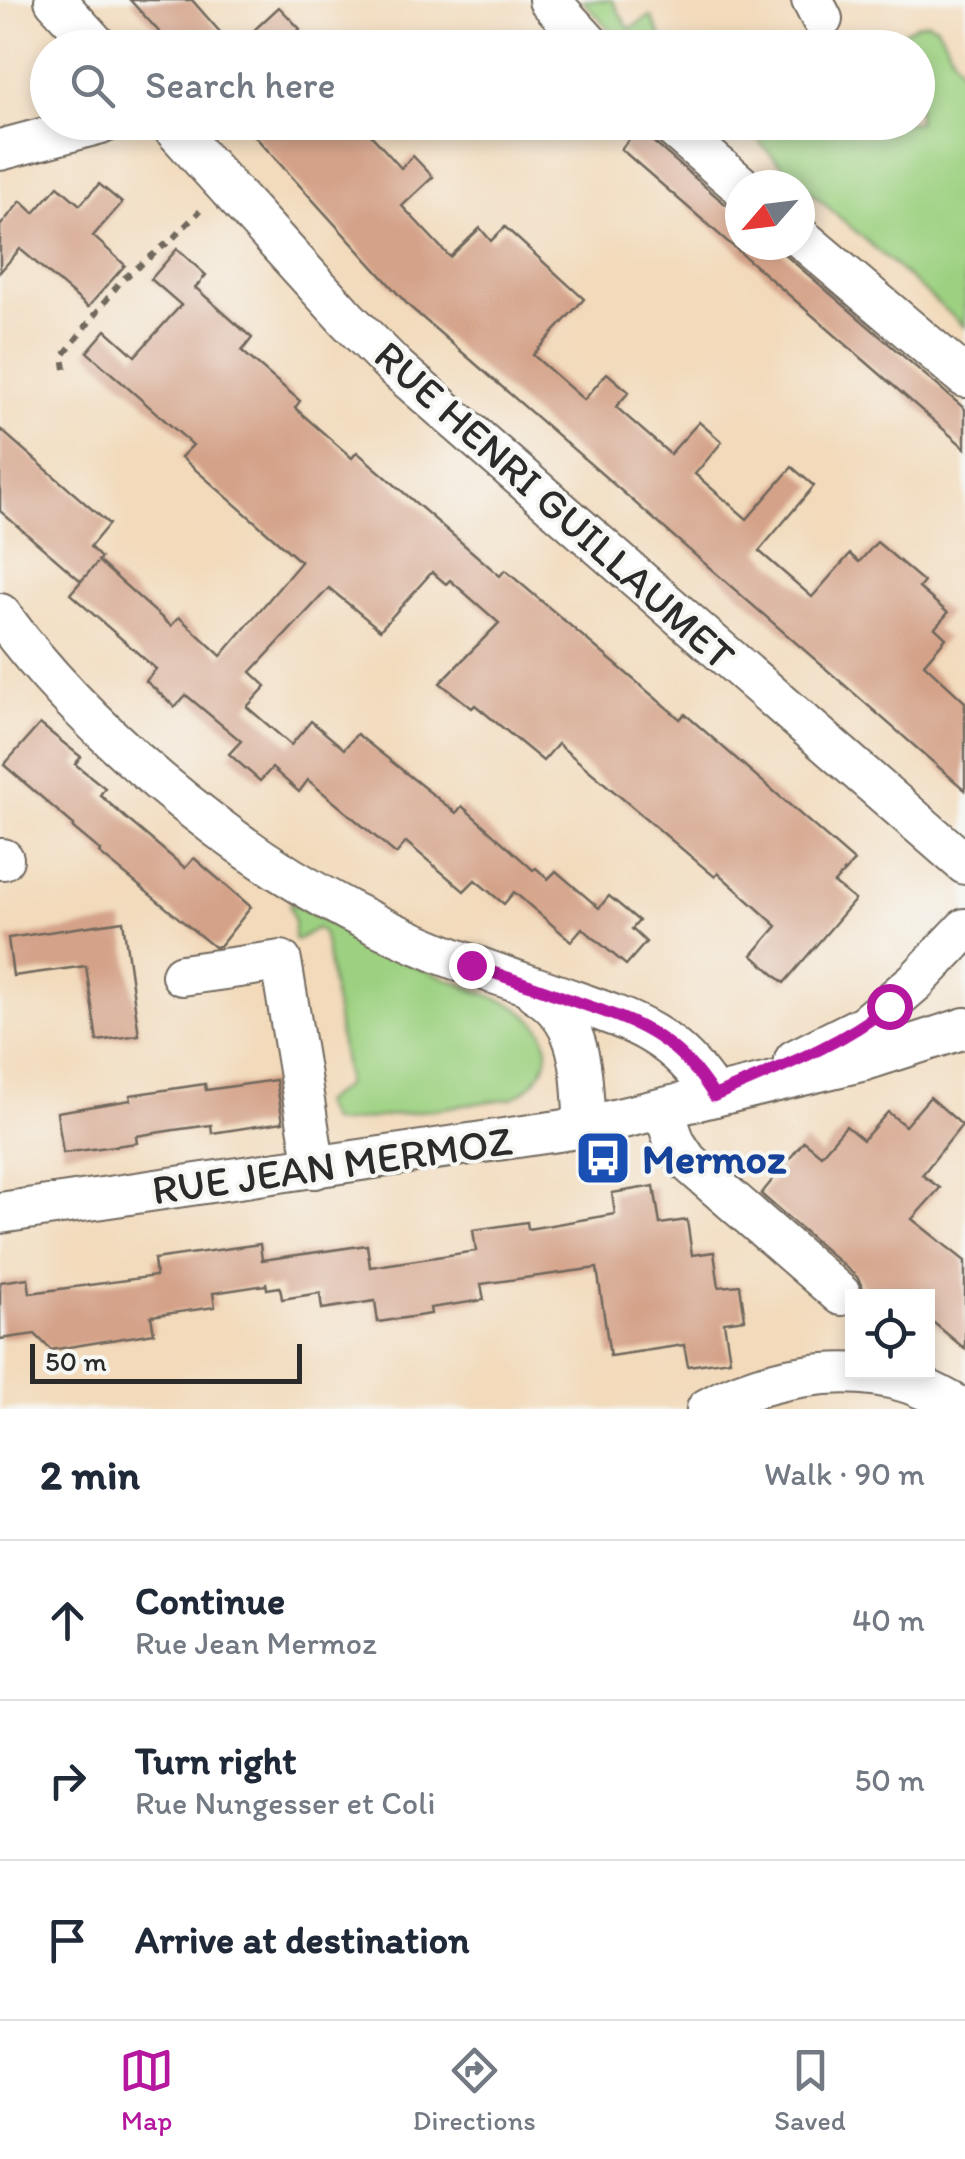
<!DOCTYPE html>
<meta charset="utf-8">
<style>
:root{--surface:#fff;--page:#f6f6f7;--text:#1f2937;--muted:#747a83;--line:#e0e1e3;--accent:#b5179e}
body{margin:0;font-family:Itim,sans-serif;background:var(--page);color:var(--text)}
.controls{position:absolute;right:30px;bottom:30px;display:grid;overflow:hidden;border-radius:0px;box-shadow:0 5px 15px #0003}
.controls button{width:90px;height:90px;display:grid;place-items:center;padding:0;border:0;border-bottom:2px solid var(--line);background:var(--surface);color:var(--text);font:50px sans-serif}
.compass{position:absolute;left:725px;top:170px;width:90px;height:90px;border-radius:50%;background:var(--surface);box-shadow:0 5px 15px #0003;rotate:242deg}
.scale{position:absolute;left:30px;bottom:25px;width:272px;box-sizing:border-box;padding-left:10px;border:5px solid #2b2b2b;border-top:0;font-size:28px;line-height:35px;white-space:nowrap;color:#2b2b2b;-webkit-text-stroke:8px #f6f6f2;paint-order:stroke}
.stop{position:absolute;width:30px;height:30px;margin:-22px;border:8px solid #b5179e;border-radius:50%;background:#fff}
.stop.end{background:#b5179e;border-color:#fff;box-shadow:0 2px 10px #0008}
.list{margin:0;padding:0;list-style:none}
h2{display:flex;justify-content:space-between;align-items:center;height:130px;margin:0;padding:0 40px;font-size:42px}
h2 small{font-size:32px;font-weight:400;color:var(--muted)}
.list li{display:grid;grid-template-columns:65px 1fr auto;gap:30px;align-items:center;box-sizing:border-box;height:160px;padding:0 40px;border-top:2px solid var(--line)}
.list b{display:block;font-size:38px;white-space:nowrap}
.list p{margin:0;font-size:32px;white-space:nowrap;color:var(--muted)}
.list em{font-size:32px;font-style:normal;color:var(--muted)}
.icon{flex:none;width:55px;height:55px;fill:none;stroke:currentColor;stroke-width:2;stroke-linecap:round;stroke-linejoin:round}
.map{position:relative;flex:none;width:965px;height:1409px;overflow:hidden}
.search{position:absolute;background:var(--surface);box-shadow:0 5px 15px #0003;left:30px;right:30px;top:30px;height:110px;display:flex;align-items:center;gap:25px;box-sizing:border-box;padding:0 35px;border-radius:55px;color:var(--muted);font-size:38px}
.sheet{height:610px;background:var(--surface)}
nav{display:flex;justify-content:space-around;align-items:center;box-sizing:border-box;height:140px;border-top:2px solid var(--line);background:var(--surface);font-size:28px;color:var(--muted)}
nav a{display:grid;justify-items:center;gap:5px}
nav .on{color:var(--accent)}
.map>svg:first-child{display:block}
.green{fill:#9dd181;stroke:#647e56;stroke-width:2.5}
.building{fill:#d4a288}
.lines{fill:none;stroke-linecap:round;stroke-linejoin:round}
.street-casing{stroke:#71685d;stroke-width:44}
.path{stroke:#71685d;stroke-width:6;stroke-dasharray:8 8;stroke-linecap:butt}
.street{stroke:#fff;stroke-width:40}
.route{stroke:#b5179e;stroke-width:12}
.labels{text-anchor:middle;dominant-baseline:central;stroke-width:8;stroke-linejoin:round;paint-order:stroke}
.street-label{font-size:42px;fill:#2b2b2b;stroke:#f6f6f2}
.transit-label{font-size:42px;font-weight:bold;fill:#164399;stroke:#f6f6f2;text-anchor:start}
</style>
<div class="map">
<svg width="965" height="1409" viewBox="0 0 965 1409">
<rect width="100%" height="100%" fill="#f6f6f2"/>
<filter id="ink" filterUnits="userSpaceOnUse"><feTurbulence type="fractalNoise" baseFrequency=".01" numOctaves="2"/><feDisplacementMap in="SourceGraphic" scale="20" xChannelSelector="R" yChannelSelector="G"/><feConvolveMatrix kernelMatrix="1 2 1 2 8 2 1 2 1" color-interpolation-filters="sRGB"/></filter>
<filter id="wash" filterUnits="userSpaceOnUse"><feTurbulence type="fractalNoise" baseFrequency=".0048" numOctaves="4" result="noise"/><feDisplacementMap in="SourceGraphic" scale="40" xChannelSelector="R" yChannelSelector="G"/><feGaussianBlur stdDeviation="2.25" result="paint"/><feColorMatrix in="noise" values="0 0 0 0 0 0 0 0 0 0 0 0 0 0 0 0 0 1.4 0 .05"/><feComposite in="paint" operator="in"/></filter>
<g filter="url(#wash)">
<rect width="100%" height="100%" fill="#f2dabb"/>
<!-- green -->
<g class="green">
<path d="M 582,0 L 612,0 L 629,29 L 651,16 L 666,47 L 626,47 Z"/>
<path d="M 928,22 L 937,26 L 965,78 L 965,327 L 789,173 L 761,144 L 754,131 L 754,123 L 918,122 L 918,48 L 875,47 L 918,24 Z"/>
<path d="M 289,904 L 294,904 L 385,954 L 511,1004 C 524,1013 540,1022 545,1038 C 554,1064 533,1087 513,1098 L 338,1123 L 330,1121 L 321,1103 L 345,1086 L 346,1076 L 325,941 L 323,933 L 317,928 L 297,940 L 294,939 L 294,921 Z"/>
</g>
<g id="blocks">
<!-- building -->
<g class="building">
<path d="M 130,0 L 192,0 L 234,48 L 174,48 Z"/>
<path d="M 279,7 L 300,29 L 279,48 L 235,48 Z"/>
<path d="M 242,122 L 359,122 L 401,168 L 413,156 L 433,177 L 402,206 L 450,257 L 480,228 L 491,241 L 505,227 L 584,299 L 533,355 L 584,400 L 607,373 L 629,392 L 616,407 L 670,454 L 699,422 L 722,442 L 695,474 L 747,519 L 792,467 L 814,486 L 759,551 L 812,597 L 850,554 L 859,562 L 877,542 L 924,582 L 919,588 L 948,613 L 935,628 L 946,638 L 924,664 L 965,702 L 965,790 L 409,306 Z"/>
<path d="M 640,126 L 651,140 L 724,203 L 740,213 L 740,245 L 777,245 L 785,255 L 965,409 L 965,448 L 621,149 Z"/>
<path d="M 99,184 L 122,203 L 93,236 L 125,265 L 88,307 L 20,249 L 0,272 L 0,226 L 21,201 L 34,213 L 58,186 L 80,205 Z"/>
<path d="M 177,249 L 206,275 L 194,289 L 196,288 L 252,338 L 242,351 L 300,401 L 295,408 L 352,458 L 357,452 L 500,576 L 505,570 L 680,719 L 685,714 L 854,861 L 834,883 L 855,900 L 784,983 L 752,955 L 777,926 L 718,873 L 715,877 L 558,744 L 543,761 L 475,705 L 472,708 L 440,683 L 499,623 L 450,580 L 446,584 L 432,572 L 380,630 L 329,588 L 251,672 L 266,686 L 247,707 L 291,745 L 311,721 L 344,749 L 357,734 L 456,813 L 462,806 L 533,870 L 536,868 L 548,879 L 556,871 L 599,908 L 609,896 L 639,921 L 632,929 L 646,942 L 626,965 L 582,928 L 571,941 L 514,892 L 504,904 L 475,880 L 464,891 L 406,842 L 396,854 L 308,780 L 299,792 L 272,768 L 260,781 L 229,754 L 241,741 L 186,695 L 175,707 L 146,681 L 156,669 L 70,594 L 97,563 L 81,581 L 0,511 L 0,429 L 109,524 L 90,547 L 101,558 L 98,561 L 171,626 L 179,617 L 221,656 L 301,562 L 181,457 L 193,445 L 87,352 L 106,330 L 135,356 L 181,305 L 151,279 Z"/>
<path d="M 40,724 L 81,757 L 75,764 L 105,788 L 100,795 L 127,819 L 185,868 L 194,858 L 251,907 L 220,946 L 214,947 L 99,853 L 101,851 L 72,827 L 74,825 L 4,765 Z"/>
<path d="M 123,921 L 139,1035 L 97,1041 L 86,966 L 13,976 L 8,938 Z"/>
<path d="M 276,1080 L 283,1122 L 212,1133 L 211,1125 L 174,1130 L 136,1136 L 137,1143 L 63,1153 L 57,1112 L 131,1100 L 130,1095 L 205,1084 L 206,1090 Z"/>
<path d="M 930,1097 L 962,1125 L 922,1175 L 940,1188 L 912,1219 L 965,1261 L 965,1349 L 928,1318 L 928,1296 L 871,1296 L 864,1290 L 857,1277 L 761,1194 L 804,1141 L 821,1155 L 846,1126 L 863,1140 L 888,1112 L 905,1126 Z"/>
<path d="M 654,1186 L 660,1224 L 687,1220 L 692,1255 L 714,1252 L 719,1287 L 740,1285 L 745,1319 L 724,1322 L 730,1360 L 688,1366 L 684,1345 L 610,1356 L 597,1268 L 481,1284 L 484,1300 L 430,1308 L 431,1314 L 378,1322 L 375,1301 L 322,1309 L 320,1293 L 282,1299 L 280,1287 L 267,1289 L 266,1282 L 266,1285 L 213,1293 L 215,1307 L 151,1316 L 154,1333 L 51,1350 L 35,1334 L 0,1339 L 0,1282 L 28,1278 L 30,1293 L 156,1276 L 154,1259 L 260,1244 L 262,1260 L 367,1245 L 370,1267 L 476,1251 L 473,1230 L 527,1222 L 528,1229 L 615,1214 L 612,1193 Z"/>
</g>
</g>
</g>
<g filter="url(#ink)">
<use href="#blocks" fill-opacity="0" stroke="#71685d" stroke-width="2.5"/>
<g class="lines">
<!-- street casing -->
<g class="street-casing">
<g id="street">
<path d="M 55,0 L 99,48"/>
<path d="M 549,0 L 593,48"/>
<path d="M 812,0 L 822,19"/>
<path d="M 168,122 L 348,320 L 396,368 L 965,864"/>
<path d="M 667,122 L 740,185"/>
<path d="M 0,150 L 105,122"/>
<path d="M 800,237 L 965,377"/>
<path d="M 0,614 C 83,728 224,846 349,911 C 389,932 431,951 474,966 C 507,978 541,989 574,1001 C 637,1023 677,1037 714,1096"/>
<path d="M 0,859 L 3,859"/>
<path d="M 182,975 L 281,961 L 315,1168"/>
<path d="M 535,992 C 585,1022 581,1075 585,1127"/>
<path d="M 795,1060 L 865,1025 L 916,981 L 965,929"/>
<path d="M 663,1109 L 675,1143 L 687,1161 L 841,1295"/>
<path d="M 0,1213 L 585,1127 L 865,1060 L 965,1028"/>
<path d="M 707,1409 C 762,1377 843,1363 906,1382 C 926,1388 945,1399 963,1409"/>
</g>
</g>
<!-- path -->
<path class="path" d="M 65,369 L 63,356 L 121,281 L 172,239 L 200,211"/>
<!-- street -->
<use href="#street" class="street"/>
</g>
</g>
<g class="lines" filter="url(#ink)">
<!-- route -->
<path class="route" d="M 471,965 C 503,976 536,987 568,999 C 633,1021 676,1034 714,1096 C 773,1070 838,1047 889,1006"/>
</g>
<!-- icons -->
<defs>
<g id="bus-square" transform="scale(2.875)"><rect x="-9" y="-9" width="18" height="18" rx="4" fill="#1a4fb4" stroke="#f6f6f2"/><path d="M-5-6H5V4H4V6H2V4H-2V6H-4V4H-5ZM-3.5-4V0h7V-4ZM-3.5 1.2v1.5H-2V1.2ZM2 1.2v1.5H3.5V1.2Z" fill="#fff"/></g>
</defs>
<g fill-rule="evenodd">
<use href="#bus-square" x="603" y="1158"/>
</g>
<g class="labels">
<!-- street labels -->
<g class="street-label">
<text transform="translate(555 505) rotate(42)">RUE HENRI GUILLAUMET</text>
<text transform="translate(332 1165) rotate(-8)">RUE JEAN MERMOZ</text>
</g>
<!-- transit labels -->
<g class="transit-label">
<text x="642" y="1158">Mermoz</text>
</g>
</g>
</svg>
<div class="controls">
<button><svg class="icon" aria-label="locate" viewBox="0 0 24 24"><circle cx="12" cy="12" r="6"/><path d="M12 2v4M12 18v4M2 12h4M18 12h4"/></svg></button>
</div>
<svg class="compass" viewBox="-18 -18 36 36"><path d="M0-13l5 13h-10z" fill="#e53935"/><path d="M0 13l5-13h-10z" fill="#747a83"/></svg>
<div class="scale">50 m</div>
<div class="stop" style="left:889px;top:1006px"></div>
<div class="stop end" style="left:471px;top:965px"></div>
<div class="search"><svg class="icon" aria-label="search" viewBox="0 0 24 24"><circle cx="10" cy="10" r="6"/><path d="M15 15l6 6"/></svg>Search here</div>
</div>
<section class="sheet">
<h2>2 min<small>Walk · 90 m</small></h2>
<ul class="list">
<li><svg class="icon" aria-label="ahead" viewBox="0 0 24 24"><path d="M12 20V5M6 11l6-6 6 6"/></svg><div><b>Continue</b><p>Rue Jean Mermoz</p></div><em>40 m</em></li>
<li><svg class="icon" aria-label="right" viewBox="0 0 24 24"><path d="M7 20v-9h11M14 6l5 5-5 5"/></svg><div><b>Turn right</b><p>Rue Nungesser et Coli</p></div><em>50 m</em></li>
<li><svg class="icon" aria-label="arrive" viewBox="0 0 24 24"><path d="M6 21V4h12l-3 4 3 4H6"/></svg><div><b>Arrive at destination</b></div></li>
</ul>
</section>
<nav>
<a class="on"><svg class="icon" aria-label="map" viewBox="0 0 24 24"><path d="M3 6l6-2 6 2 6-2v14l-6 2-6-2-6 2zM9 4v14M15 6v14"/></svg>Map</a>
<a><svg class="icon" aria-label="directions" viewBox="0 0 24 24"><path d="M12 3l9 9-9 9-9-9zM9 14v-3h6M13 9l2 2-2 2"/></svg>Directions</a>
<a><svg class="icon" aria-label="saved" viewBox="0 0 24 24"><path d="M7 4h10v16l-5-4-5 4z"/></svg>Saved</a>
</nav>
